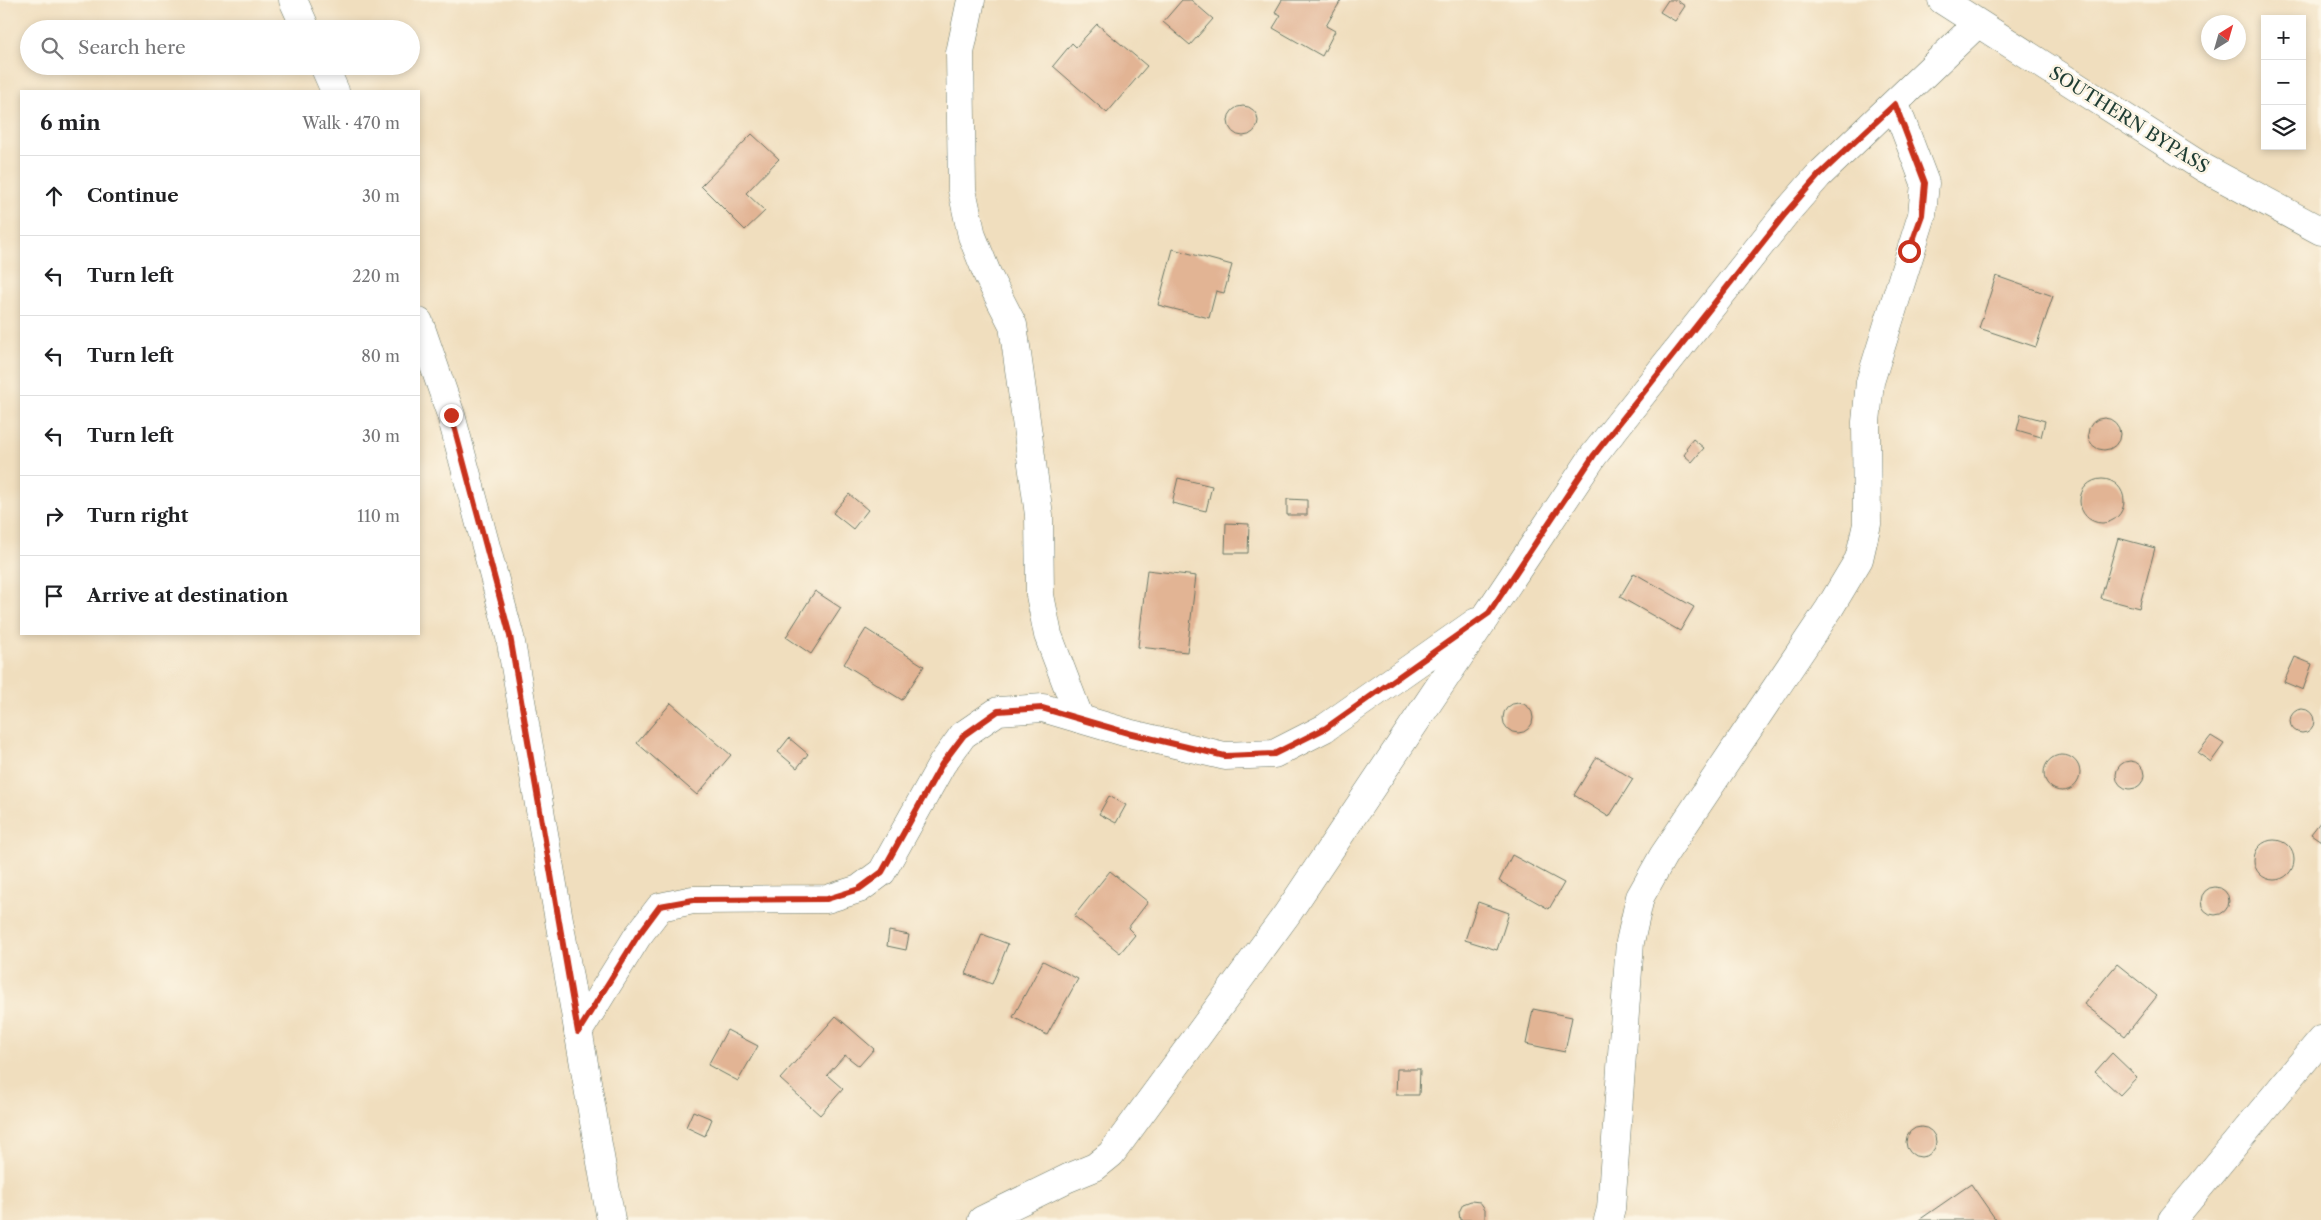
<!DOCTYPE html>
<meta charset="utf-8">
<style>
:root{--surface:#fff;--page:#f6f6f6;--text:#202124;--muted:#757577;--line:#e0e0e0}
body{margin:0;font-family:"Libre Caslon Text",serif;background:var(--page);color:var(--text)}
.controls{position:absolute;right:15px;top:15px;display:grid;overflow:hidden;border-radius:0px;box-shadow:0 2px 8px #0003}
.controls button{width:45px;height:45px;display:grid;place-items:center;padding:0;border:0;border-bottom:1px solid var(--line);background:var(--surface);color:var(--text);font:25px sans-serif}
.compass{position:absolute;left:2201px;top:15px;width:45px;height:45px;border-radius:50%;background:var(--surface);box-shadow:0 2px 8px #0003;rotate:37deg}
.stop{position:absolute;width:15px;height:15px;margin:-11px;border:4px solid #c8321e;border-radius:50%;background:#fff}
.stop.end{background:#c8321e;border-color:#fff;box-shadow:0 1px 5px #0008}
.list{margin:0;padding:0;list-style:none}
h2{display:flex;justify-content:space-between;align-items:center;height:65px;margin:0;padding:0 20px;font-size:21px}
h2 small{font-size:16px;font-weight:400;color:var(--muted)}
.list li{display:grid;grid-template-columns:32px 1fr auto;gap:15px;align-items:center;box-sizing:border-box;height:80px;padding:0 20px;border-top:1px solid var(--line)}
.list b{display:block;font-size:19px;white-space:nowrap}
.list em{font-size:16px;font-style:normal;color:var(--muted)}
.icon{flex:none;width:28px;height:28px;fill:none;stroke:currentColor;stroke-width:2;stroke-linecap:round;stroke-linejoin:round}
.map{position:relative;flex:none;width:2321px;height:1220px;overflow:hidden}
.search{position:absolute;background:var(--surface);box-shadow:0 2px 8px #0003;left:20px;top:20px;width:400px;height:55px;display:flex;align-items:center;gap:12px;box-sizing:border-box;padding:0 18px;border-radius:28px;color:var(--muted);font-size:19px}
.panel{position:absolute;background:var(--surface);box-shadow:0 2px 8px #0003;left:20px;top:90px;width:400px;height:545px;border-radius:0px}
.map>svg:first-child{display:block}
.building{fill:#e2b494}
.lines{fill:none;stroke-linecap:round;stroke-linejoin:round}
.street-casing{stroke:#687564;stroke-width:29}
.secondary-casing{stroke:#687564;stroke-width:29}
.street{stroke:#fff;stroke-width:28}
.secondary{stroke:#fff;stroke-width:28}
.route{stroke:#c8321e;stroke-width:6}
.labels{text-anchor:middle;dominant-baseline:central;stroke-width:5;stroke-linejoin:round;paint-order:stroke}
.street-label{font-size:18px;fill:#1f3d34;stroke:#fcf5e5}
</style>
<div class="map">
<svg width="2321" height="1220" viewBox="0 0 2321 1220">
<rect width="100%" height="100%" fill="#fcf5e5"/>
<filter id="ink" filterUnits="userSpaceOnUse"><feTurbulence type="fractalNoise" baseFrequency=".02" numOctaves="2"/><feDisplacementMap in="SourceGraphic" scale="10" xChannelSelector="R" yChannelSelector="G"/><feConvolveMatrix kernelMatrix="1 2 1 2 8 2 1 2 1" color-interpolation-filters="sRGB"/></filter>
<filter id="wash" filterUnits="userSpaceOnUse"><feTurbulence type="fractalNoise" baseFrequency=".0096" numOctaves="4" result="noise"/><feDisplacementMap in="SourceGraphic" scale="20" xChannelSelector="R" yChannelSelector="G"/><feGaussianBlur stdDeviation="1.12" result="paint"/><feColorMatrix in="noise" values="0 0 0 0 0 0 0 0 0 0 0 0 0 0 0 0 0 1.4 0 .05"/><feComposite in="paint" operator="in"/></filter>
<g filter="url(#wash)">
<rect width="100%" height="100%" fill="#f0debe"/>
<g id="blocks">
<!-- building -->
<g class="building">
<path d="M 1182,0 L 1191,0 L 1213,19 L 1190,45 L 1163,22 Z"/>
<path d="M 1282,0 L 1341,0 L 1326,26 L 1335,31 L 1322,56 L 1273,28 L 1281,15 L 1275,12 Z"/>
<path d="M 1668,0 L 1676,0 L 1685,6 L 1675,21 L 1660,12 Z"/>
<path d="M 1097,24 L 1147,66 L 1107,113 L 1053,66 L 1072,43 L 1076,47 Z"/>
<circle cx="1243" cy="121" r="15"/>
<path d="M 752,134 L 779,159 L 746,193 L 765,211 L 745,230 L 701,186 Z"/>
<path d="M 1173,249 L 1232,265 L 1224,293 L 1216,291 L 1209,318 L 1158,305 Z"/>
<path d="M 1996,276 L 2053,296 L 2036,347 L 1979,328 Z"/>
<path d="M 2021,414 L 2045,421 L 2041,437 L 2017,430 Z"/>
<circle cx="2104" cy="434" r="16"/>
<path d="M 1693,439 L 1704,448 L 1692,462 L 1684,455 L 1688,449 L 1686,448 Z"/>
<path d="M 1178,478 L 1212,486 L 1206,511 L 1172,503 Z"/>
<circle cx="2102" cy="501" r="22"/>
<path d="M 849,494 L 868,510 L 853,529 L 833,513 Z"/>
<path d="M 1287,499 L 1307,500 L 1307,515 L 1287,515 Z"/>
<path d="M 1226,523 L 1249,524 L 1248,553 L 1225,553 Z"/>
<path d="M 2118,538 L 2155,548 L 2139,608 L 2101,598 Z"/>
<path d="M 1147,570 L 1196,576 L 1187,652 L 1138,647 Z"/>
<path d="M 1634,573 L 1694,607 L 1680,631 L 1620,597 Z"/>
<path d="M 815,591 L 841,608 L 811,654 L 786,637 Z"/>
<path d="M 866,629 L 924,666 L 902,700 L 844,664 Z"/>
<path d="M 2295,657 L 2312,664 L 2303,690 L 2284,682 Z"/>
<path d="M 671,703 L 731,755 L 697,795 L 637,743 Z"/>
<circle cx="1518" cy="718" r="15"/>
<circle cx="2302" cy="721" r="12"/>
<path d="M 2211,736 L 2224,744 L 2211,762 L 2198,753 Z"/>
<path d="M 789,738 L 808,754 L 797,768 L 778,752 Z"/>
<circle cx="2062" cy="773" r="18"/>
<path d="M 1597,757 L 1633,779 L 1609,817 L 1574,795 Z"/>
<circle cx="2130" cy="775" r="14"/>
<path d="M 1109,796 L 1126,805 L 1116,823 L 1099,814 Z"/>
<path d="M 2321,821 L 2321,841 L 2311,834 Z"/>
<circle cx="2274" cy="860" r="20"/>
<path d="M 1512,855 L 1564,883 L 1549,909 L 1499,881 Z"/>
<path d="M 1110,871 L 1148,902 L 1128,928 L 1135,935 L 1120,953 L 1074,916 Z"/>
<circle cx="2215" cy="901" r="14"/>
<path d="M 1478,902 L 1509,913 L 1497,950 L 1465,940 Z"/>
<path d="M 889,931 L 909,935 L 906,950 L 887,946 Z"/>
<path d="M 982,934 L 1008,944 L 992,984 L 966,974 Z"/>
<path d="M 1043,961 L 1078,979 L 1047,1035 L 1013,1017 Z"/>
<path d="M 2117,964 L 2157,996 L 2125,1036 L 2084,1004 Z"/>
<path d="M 1533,1009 L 1572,1017 L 1565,1052 L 1526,1044 Z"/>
<path d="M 836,1016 L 874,1049 L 859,1066 L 845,1055 L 827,1075 L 843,1089 L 820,1115 L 780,1079 Z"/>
<path d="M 727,1030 L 758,1046 L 738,1081 L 708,1065 Z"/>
<path d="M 2112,1053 L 2137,1077 L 2120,1095 L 2095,1072 Z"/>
<path d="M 1397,1069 L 1420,1069 L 1419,1095 L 1396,1095 Z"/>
<path d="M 693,1111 L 712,1119 L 705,1136 L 686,1127 Z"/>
<circle cx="1921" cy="1142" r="15"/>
<path d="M 1971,1184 L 1996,1220 L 1919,1220 Z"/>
<path d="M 1471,1201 L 1480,1202 L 1485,1209 L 1485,1220 L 1460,1220 L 1459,1212 L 1463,1204 Z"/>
</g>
</g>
</g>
<g filter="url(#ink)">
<use href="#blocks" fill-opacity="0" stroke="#687564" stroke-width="1"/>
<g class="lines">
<!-- street casing -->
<g class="street-casing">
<g id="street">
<path d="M 293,0 L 306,29"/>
<path d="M 971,0 L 960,53 L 962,190 L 972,236 L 988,276 L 1013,325 L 1039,515 L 1040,595 L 1048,635 L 1080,719"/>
<path d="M 324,66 L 335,91"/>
<path d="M 419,322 L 451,415 L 510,637 L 611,1220"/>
<path d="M 578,1032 L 637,937 L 660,907 L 693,900 L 827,899 L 859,889 L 882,872 L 942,764 L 963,735 L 998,711 L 1043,708 L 1128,733 L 1225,756 L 1274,754 L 1325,728 L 1476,622"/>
<path d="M 982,1220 L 1068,1178 L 1095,1167 L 1111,1154 L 1287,914 L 1594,455 L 1785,214 L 1818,176 L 1977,24"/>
<path d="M 1608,1220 L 1611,1209 L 1630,942 L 1640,897 L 1663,856 L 1829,609 L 1859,559 L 1867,524 L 1866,422 L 1870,382 L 1922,215 L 1925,183 L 1895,104"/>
<path d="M 2172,1220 L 2321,1040"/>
</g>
</g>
<!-- secondary casing -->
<g class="secondary-casing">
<path id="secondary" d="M 1942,0 L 2204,168 L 2321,231"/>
</g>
<!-- street -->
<use href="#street" class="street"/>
<!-- secondary -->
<use href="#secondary" class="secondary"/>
</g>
</g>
<g class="lines" filter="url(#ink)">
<!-- route -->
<path class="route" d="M 451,415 L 510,636 L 578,1032 L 637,937 L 660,906 L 693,900 L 827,899 L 859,889 L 882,872 L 942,764 L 964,735 L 998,711 L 1042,708 L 1128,733 L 1225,756 L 1274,754 L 1326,728 L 1489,613 L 1594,455 L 1785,214 L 1818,176 L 1895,104 L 1925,183 L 1922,215 L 1909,251"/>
</g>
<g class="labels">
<!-- street labels -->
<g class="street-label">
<text transform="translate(2129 120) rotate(32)">SOUTHERN BYPASS</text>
</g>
</g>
</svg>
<div class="controls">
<button>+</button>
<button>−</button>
<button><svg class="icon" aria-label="layers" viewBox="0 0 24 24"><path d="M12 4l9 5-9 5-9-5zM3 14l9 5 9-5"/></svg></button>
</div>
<svg class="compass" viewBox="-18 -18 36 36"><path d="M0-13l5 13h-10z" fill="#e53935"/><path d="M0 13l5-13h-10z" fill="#757577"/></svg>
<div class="stop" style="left:1909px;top:251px"></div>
<div class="stop end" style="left:451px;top:415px"></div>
<div class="search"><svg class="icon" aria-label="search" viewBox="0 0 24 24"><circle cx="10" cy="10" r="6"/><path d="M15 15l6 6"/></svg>Search here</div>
<section class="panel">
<h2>6 min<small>Walk · 470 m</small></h2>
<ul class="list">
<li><svg class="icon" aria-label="ahead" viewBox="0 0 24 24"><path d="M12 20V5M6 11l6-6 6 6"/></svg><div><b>Continue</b></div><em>30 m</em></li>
<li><svg class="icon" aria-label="left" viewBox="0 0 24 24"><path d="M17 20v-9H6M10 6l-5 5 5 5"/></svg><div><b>Turn left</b></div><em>220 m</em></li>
<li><svg class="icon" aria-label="left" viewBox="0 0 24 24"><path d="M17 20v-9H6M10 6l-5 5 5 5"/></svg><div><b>Turn left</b></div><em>80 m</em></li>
<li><svg class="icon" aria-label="left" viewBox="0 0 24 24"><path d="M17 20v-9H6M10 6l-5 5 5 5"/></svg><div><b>Turn left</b></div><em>30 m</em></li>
<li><svg class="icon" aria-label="right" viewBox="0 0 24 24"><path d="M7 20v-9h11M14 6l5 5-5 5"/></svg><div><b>Turn right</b></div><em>110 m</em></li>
<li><svg class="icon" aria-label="arrive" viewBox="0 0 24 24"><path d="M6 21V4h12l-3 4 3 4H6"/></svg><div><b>Arrive at destination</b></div></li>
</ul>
</section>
</div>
